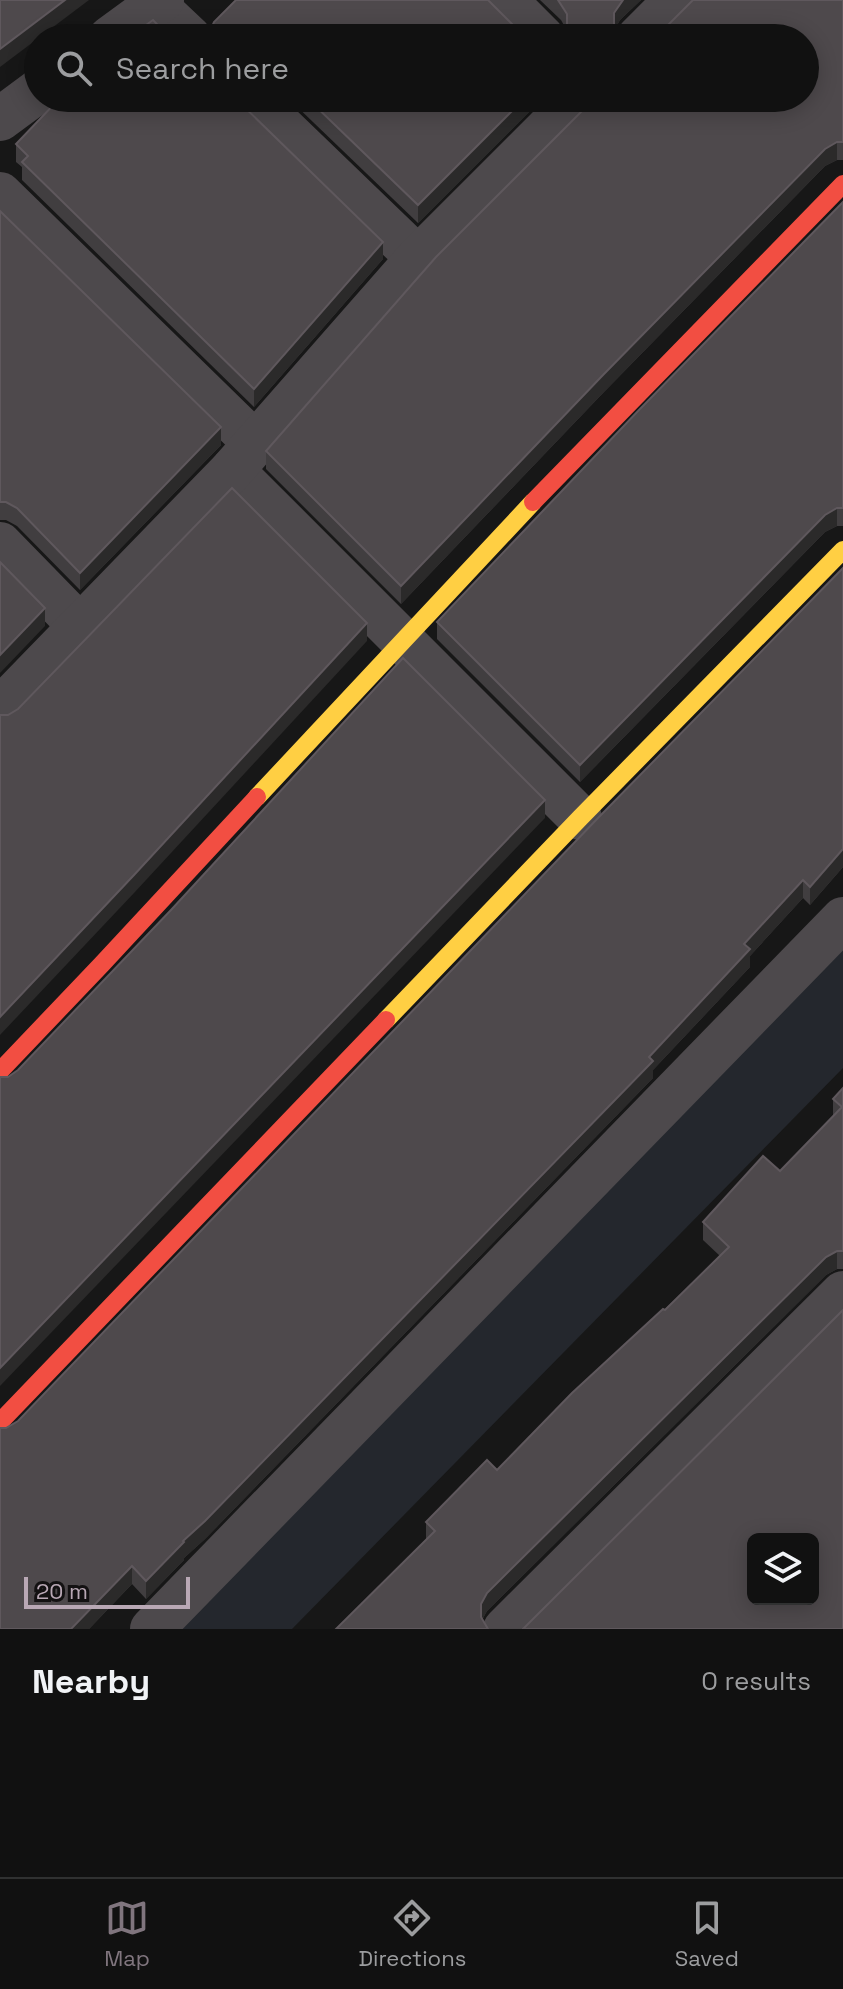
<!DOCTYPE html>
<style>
:root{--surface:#111;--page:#1e1f1f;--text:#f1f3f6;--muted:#9c9d9f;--line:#303131;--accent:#80757e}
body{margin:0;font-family:"Space Grotesk",sans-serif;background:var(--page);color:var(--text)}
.controls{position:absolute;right:24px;bottom:24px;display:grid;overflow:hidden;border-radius:12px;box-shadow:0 4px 20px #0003}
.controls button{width:72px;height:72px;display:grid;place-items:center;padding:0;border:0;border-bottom:2px solid var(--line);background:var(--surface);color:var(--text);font:40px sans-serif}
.scale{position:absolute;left:24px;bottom:20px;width:166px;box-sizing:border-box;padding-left:8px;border:4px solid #b9a8b5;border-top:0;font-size:22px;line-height:28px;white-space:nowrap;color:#b9a8b5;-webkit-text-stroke:6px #131112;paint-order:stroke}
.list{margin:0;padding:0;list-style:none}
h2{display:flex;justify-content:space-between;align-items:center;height:104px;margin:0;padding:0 32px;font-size:34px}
h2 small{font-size:26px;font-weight:400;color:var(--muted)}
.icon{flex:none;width:44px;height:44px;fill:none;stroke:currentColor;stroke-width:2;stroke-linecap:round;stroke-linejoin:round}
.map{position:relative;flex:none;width:843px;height:1629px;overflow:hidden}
.search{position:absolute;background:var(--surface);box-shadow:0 4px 20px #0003;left:24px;right:24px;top:24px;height:88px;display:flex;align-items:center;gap:20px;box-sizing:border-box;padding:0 28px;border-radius:44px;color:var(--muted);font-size:30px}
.sheet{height:248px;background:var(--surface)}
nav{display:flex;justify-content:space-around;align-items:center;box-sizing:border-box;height:112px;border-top:2px solid var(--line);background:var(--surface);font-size:22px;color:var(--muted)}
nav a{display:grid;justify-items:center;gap:4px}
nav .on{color:var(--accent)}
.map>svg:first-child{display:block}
.green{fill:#24272d}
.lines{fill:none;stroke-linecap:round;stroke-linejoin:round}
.street{stroke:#4d494c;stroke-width:44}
.slow{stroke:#ffcf43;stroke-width:18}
.jam{stroke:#f24e42;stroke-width:18}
.wall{fill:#413e40}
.shaded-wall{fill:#2b2a2a}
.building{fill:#4e494c;stroke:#5f585d;stroke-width:2;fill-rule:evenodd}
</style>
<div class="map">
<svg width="843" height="1629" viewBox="0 0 843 1629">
<rect width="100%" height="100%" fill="#171717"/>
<!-- green -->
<path class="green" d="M 843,930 L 843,1068 L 292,1629 L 160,1629 Z"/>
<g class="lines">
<!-- street -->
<g class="street">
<path d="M 505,0 L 543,38"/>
<path d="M 155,5 L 190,38"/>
<path d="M 110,38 L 162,0"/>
<path d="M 638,38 L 676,0"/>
<path d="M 252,98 L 418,258"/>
<path d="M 0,119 L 38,91"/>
<path d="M 0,194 L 256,444"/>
<path d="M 232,470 L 580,818"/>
<path d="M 0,544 L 80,626"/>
<path d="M 0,709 L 232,470 L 418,258 L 578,98"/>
<path d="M 152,1629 L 843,919"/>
<path d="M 505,1629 L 843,1293"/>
</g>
<!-- slow -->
<g class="slow">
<path d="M 257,797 L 533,502"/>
<path d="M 386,1020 L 580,818 L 843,550"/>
</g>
<!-- jam -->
<g class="jam">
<path d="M 533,502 L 843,184"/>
<path d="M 0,1071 L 102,964 L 257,797"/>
<path d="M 0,1422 L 386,1020"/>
</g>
</g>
<!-- wall -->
<g class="wall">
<path d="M 540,0 L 641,0 L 620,20 L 615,29 L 566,29 L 561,20 Z"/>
<path d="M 843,0 L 843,160 L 837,160 L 825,166 L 603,393 L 401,604 L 266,469 L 266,451 Z"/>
<path d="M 288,98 L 543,98 L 418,223 Z"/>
<path d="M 16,144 L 383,259 L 254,407 L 22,180 L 22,167 L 16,162 Z"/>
<path d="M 843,202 L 843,526 L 837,526 L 825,532 L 580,782 L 437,639 L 437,622 Z"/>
<path d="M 0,211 L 221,445 L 80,590 L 17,526 L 6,520 L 0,520 Z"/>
<path d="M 843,568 L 843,867 L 810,905 L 803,898 L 750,956 L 750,967 L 653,1070 L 653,1078 L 205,1539 L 184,1558 L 184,1560 L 146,1599 L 132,1584 L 89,1629 L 0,1629 L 6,1428 L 18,1421 Z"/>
<path d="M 843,1088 L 843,1269 L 837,1269 L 826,1275 L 487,1611 L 482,1620 L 426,1539 L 426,1522 L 497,1470 L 720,1256 L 703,1240 L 703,1222 L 780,1171 L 833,1116 L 833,1099 Z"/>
</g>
<!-- shaded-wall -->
<g class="shaded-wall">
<path d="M 65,0 L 89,0 L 0,67 L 0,49 Z"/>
<path d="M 623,0 L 641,0 L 620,20 L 614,31 L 614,13 Z"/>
<path d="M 525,98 L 543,98 L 418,223 L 418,205 Z"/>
<path d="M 837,142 L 837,160 L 825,166 L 603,393 L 401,604 L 401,586 L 603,375 L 825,149 Z"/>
<path d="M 383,242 L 383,259 L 254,407 L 254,389 Z"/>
<path d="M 221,427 L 221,445 L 80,590 L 80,573 Z"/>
<path d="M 837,508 L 837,526 L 825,532 L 580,782 L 580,765 L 825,515 Z"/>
<path d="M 45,608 L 45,626 L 0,673 L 0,655 Z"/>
<path d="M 367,623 L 367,641 L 134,893 L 0,1035 L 0,1017 Z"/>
<path d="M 545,800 L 545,818 L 0,1386 L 0,1368 Z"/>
<path d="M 843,849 L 843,867 L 810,905 L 810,887 Z"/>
<path d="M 803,880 L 803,898 L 750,956 L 750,967 L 653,1070 L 653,1078 L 205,1539 L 184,1558 L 184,1560 L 146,1599 L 146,1581 L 183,1541 L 649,1057 L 744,944 Z"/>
<path d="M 837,1251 L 837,1269 L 826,1275 L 487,1611 L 481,1622 L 481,1604 L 487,1593 L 826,1257 Z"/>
<path d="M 132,1566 L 132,1584 L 89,1629 L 71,1629 Z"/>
</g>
<!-- building -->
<g class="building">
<path d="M 0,0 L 65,0 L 0,49 Z"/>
<path d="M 236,0 L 488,0 L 526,38 L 207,38 L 214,22 Z"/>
<path d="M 558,0 L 623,0 L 614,13 L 614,27 L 621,38 L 560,38 L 567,27 L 567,14 Z"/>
<path d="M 693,0 L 843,0 L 843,142 L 837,142 L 825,149 L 603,375 L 401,586 L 266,451 L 436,257 L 595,98 L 805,98 L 805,38 L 655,38 Z"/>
<path d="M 153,20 L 170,38 L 128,38 Z"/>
<path d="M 60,98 L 235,98 L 383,242 L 254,389 L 22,162 L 28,156 L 16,144 Z"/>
<path d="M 307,98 L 525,98 L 418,205 Z"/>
<path d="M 843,202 L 843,508 L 837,508 L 825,515 L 580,765 L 437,622 L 639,410 Z"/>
<path d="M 0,211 L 221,427 L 80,573 L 17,508 L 6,502 L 0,502 Z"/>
<path d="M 232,488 L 367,623 L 134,875 L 0,1017 L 0,715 L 8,715 L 18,709 Z"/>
<path d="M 0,562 L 45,608 L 0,655 Z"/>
<path d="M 843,568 L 843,849 L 810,887 L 803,880 L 744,944 L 750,949 L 649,1057 L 653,1061 L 205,1521 L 183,1541 L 184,1542 L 146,1581 L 132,1566 L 71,1629 L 0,1629 L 0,1428 L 6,1428 L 18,1421 L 598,818 Z"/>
<path d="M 403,658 L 545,800 L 0,1368 L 0,1077 L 8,1077 L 18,1070 L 171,910 Z"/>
<path d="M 843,1088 L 843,1251 L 837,1251 L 826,1257 L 487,1593 L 481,1604 L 481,1617 L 488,1629 L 336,1629 L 435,1531 L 426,1522 L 487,1460 L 497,1470 L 572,1393 L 663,1309 L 665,1310 L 729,1247 L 703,1222 L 763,1156 L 780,1171 L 842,1107 L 833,1099 Z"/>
<path d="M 843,1310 L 843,1629 L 522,1629 L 523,1629 ZM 753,1539 L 813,1539 L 813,1599 L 753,1599 Z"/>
</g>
</svg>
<div class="controls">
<button><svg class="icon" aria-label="layers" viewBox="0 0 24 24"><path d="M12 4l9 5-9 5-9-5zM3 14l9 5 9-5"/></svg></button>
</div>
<div class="scale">20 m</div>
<div class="search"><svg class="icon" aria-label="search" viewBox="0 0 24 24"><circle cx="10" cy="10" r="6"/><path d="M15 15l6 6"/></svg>Search here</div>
</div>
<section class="sheet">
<h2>Nearby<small>0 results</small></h2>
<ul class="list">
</ul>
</section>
<nav>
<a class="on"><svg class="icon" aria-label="map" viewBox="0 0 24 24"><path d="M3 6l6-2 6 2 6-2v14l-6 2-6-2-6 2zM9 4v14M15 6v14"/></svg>Map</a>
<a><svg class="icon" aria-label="directions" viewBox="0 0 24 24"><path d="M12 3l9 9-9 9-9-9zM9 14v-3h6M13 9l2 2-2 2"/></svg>Directions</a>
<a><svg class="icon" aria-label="saved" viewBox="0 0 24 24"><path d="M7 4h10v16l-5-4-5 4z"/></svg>Saved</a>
</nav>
